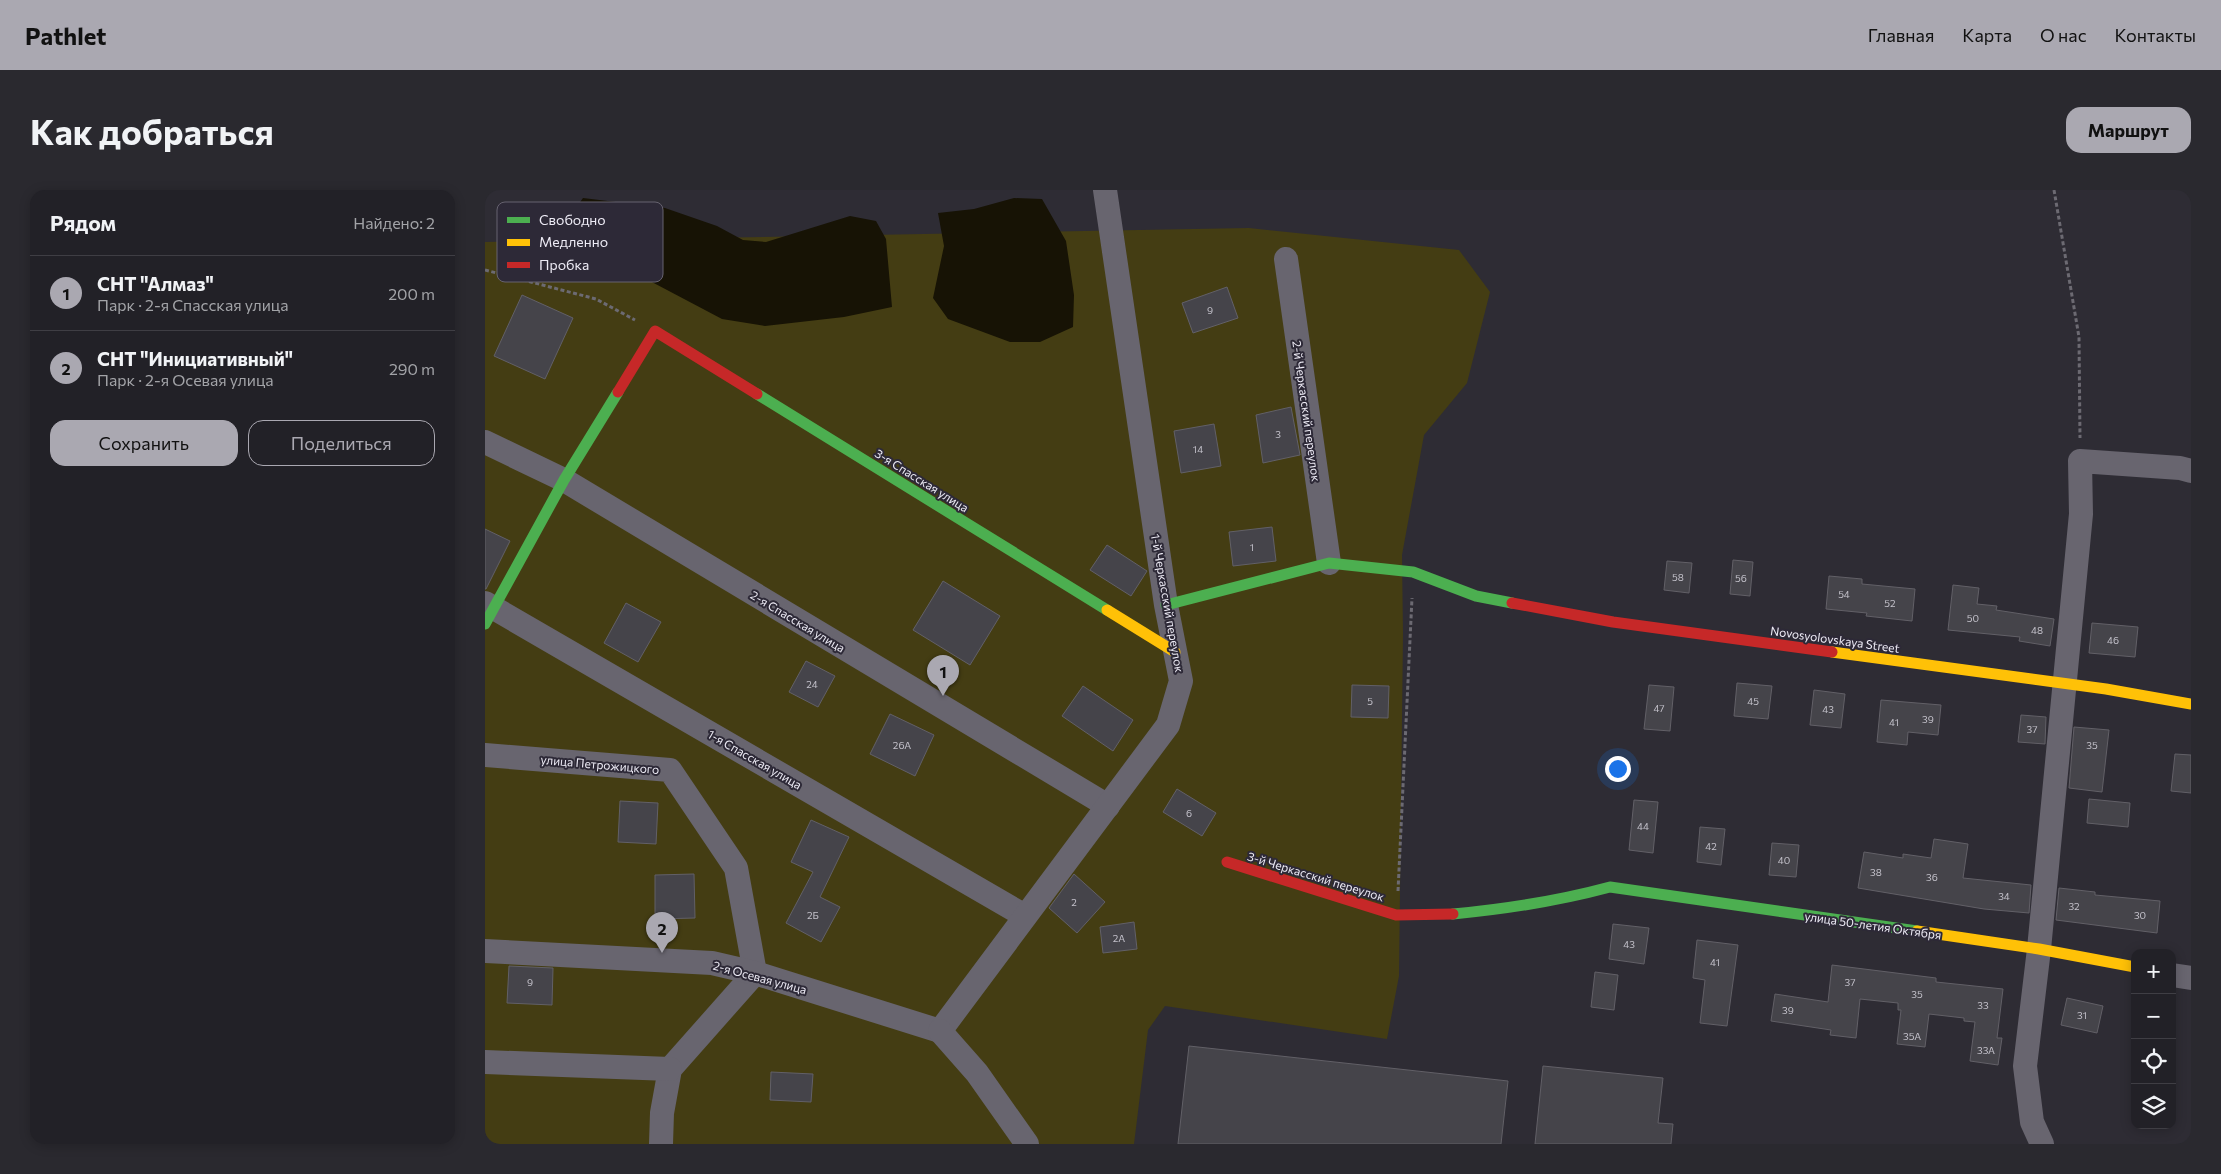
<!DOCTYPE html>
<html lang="ru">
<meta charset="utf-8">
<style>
:root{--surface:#222127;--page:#2a292f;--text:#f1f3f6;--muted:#a2a3a7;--line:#3f3e44;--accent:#aaa8b1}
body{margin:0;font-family:Commissioner,sans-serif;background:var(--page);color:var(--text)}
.controls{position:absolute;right:15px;bottom:15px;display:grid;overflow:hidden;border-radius:10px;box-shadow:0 2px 12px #0003}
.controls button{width:45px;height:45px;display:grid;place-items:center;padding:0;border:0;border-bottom:1px solid var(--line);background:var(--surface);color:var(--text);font:25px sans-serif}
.you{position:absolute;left:1132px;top:578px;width:18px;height:18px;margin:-12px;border:4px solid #fff;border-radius:50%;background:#1a73e8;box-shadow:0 0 0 8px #1a73e833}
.badge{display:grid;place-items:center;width:32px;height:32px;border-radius:50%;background:var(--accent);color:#111;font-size:16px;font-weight:700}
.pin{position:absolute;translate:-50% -41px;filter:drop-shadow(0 1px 2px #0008)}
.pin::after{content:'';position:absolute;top:26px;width:18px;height:15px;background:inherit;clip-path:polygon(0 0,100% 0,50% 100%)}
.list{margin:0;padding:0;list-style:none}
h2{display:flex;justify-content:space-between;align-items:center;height:65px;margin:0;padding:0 20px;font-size:21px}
h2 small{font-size:16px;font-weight:400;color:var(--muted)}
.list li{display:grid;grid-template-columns:32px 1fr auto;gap:15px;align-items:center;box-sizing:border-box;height:75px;padding:0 20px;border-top:1px solid var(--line)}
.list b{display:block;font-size:19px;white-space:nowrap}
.list p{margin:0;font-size:16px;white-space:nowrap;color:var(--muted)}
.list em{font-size:16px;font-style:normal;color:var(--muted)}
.actions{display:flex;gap:10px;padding:15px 20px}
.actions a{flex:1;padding:11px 0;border:1px solid var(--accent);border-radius:15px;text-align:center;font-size:18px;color:var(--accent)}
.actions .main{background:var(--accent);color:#111}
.icon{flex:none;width:28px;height:28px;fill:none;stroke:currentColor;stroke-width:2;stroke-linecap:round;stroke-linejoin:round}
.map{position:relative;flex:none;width:1706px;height:954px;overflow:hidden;border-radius:15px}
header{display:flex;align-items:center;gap:30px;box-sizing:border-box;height:70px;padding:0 25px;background:var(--accent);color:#111}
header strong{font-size:24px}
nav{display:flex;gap:28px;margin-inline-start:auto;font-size:18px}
.intro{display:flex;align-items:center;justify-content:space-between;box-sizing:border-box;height:120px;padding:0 30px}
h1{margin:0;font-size:35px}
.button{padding:12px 22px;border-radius:15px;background:var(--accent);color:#111;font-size:18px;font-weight:700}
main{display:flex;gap:30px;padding:0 30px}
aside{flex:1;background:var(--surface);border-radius:15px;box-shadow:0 2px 12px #0003}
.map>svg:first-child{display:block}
.green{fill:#443d13}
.water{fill:#171305}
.building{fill:#45444a;stroke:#626067}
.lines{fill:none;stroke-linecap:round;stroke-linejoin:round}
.path{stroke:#6c6a72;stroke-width:3;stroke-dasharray:4 2.5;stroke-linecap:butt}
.street{stroke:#68656f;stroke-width:24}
.fast{stroke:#4caf50;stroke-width:11}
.slow{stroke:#ffc107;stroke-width:11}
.jam{stroke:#c62828;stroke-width:11}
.labels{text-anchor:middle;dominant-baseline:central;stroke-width:4;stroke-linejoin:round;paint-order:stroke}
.number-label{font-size:10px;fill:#c3c1ca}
.street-label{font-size:12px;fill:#edebf5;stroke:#2d2937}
.key{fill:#2d2937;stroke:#676370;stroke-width:1}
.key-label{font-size:14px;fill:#edebf5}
</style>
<header>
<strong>Pathlet</strong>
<nav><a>Главная</a><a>Карта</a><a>О нас</a><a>Контакты</a></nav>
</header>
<div class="intro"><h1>Как добраться</h1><a class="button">Маршрут</a></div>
<main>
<aside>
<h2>Рядом<small>Найдено: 2</small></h2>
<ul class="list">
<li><span class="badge">1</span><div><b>СНТ &quot;Алмаз&quot;</b><p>Парк · 2-я Спасская улица</p></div><em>200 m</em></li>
<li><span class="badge">2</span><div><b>СНТ &quot;Инициативный&quot;</b><p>Парк · 2-я Осевая улица</p></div><em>290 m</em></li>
</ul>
<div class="actions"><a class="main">Сохранить</a><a>Поделиться</a></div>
</aside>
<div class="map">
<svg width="1706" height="954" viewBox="0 0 1706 954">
<rect width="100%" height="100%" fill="#2e2c34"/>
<!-- green -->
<path class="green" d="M 764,38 L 974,60 L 1005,102 L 982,193 L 939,245 L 917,365 L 918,444 L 914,786 L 902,849 L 680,816 L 663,840 L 649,954 L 0,954 L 0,52 Z"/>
<!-- water -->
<g class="water">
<path d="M 98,8 L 180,18 L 232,36 L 258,50 L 281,52 L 365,26 L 391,31 L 401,49 L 407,117 L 359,127 L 280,136 L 237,129 L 110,62 L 38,50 L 31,28 L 85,26 Z"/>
<path d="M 529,8 L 557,9 L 581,51 L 589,105 L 588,137 L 555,152 L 525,152 L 463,129 L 448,108 L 459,56 L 453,23 L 489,19 Z"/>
</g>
<!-- building -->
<g class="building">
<path d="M 742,97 L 753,128 L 708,143 L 697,113 Z"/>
<path d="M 37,105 L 88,128 L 60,189 L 9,166 Z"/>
<path d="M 806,217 L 815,265 L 778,273 L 771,225 Z"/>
<path d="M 729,234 L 736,276 L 696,283 L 689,241 Z"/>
<path d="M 787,337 L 791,371 L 748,376 L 744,342 Z"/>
<path d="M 0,339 L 25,351 L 1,399 L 0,399 Z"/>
<path d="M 622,355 L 662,381 L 646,406 L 605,380 Z"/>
<path d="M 1248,370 L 1268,372 L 1265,406 L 1245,404 Z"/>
<path d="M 1182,371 L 1207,373 L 1204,403 L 1179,400 Z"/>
<path d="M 1344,386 L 1377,389 L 1377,394 L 1430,399 L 1427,431 L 1381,426 L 1382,423 L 1341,419 Z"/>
<path d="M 458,391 L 515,426 L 485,475 L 428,440 Z"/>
<path d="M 1468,395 L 1494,398 L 1492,414 L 1512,416 L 1511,420 L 1569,429 L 1565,456 L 1534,451 L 1535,447 L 1463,440 Z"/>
<path d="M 141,413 L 176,432 L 153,472 L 119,453 Z"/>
<path d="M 1607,433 L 1653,437 L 1650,467 L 1604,463 Z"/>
<path d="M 321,471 L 350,486 L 333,517 L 304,502 Z"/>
<path d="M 1252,493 L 1287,496 L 1283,529 L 1249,526 Z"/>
<path d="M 867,495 L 904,496 L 903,528 L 866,527 Z"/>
<path d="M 1164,495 L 1189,497 L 1185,541 L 1159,539 Z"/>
<path d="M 598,496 L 648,530 L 628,561 L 577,526 Z"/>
<path d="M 1329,500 L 1360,504 L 1356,538 L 1325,535 Z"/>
<path d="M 1396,510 L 1456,515 L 1453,545 L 1423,542 L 1422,555 L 1392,552 Z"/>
<path d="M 405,524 L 449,545 L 430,586 L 385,564 Z"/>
<path d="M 1536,525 L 1561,527 L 1560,554 L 1533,552 Z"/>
<path d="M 1589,537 L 1624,540 L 1617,602 L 1584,598 Z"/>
<path d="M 1690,564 L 1706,565 L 1706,603 L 1686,601 Z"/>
<path d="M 692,599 L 731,623 L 717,646 L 678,622 Z"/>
<path d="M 1604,609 L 1645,613 L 1643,637 L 1602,633 Z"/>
<path d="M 1149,610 L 1173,612 L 1168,663 L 1144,660 Z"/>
<path d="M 135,611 L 173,613 L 171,654 L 133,652 Z"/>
<path d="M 326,630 L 364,647 L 335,707 L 355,717 L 336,752 L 301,733 L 328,682 L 306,672 Z"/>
<path d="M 1215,637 L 1240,639 L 1236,675 L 1212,672 Z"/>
<path d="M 1449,649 L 1483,654 L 1478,688 L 1546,695 L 1544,723 L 1499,719 L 1373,698 L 1379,662 L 1418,668 L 1418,664 L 1446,668 Z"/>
<path d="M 1287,653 L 1314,655 L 1311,687 L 1284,685 Z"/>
<path d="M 209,684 L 210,728 L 170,729 L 170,685 Z"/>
<path d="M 589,684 L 620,712 L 592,743 L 564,718 Z"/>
<path d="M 1574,698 L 1610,702 L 1610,705 L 1675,711 L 1672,743 L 1571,730 Z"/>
<path d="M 649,732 L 652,759 L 618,763 L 615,737 Z"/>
<path d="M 1128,734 L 1164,738 L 1159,774 L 1124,769 Z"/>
<path d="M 1212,750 L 1253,755 L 1242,836 L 1215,833 L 1220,790 L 1208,788 Z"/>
<path d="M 1347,775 L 1451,788 L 1451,792 L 1518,799 L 1512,848 L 1517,848 L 1513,875 L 1485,871 L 1490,832 L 1479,831 L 1479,828 L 1444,824 L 1440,857 L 1412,854 L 1416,820 L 1413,820 L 1413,813 L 1375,809 L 1371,848 L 1345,845 L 1346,840 L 1286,831 L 1290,804 L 1343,812 Z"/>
<path d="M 24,776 L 68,778 L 67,815 L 22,813 Z"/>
<path d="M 1110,782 L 1133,785 L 1129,820 L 1106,817 Z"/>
<path d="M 1582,808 L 1618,816 L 1612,843 L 1576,835 Z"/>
<path d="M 704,856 L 1023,891 L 1016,954 L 693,954 Z"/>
<path d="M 1058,876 L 1178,888 L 1173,933 L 1188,934 L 1186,954 L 1050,954 Z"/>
<path d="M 286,882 L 328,884 L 326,912 L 285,910 Z"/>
</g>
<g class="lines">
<!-- path -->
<g class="path">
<path d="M 1569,0 L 1594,147 L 1595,248"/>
<path d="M 0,80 L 111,109 L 150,130"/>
<path d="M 913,701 L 927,408"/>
</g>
<!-- street -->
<g class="street">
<path d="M 801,69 L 844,373"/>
<path d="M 0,252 L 79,290 L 623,616"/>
<path d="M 0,413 L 540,726"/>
<path d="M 0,565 L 185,580 L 251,678 L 270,783 L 185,879 L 177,923 L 176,954"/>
<path d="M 0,761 L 227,773 L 270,783 L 455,841"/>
<path d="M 1687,785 L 1706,788"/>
<path d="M 455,841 L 683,535 L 696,491 L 681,415 L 620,0"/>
<path d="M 455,841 L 492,883 L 542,954"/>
<path d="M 0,872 L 185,879"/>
<path d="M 1557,954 L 1547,932 L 1540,876 L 1554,759 L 1596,324 L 1595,271 L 1695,278 L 1706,281"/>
</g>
<!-- fast -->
<g class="fast">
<path d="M 272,204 L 622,420"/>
<path d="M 681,415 L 844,373 L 928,382 L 991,406 L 1027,413"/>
<path d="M 0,434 L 79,290 L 133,202"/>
<path d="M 968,724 C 1021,719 1073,711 1125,697 L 1432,741"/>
</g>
<!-- slow -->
<g class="slow">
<path d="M 622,420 L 690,462"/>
<path d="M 1347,462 L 1621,499 L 1706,514"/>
<path d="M 1432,741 L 1554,759 L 1650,777"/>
</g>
<!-- jam -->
<g class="jam">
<path d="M 133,202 L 170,141 L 272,204"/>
<path d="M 1027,413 L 1128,432 L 1347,462"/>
<path d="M 742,672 L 911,725 L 968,724"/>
</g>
</g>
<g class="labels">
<!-- number labels -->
<g class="number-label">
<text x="725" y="120">9</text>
<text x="793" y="244">3</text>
<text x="713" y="259">14</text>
<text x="767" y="357">1</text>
<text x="1193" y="387">58</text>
<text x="1256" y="388">56</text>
<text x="1359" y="404">54</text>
<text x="1405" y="413">52</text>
<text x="1488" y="428">50</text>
<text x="1552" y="440">48</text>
<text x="1628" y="450">46</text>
<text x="327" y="494">24</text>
<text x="885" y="511">5</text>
<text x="1268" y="511">45</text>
<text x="1174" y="518">47</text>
<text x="1343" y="519">43</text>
<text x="1443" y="529">39</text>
<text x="1409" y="532">41</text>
<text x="1547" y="539">37</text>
<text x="417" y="555">26А</text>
<text x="1607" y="555">35</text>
<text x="704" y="623">6</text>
<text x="1158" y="636">44</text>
<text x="1226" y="656">42</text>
<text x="1299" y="670">40</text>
<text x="1391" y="682">38</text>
<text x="1447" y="687">36</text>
<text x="1519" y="706">34</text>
<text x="589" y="712">2</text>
<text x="1589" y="716">32</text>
<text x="328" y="725">2Б</text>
<text x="1655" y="725">30</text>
<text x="634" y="748">2А</text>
<text x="1144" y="754">43</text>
<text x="1230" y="772">41</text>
<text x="45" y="792">9</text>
<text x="1365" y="792">37</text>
<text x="1432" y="804">35</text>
<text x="1498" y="815">33</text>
<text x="1303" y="820">39</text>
<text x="1597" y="825">31</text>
<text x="1427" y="846">35А</text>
<text x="1501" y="860">33А</text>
</g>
<!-- street labels -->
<g class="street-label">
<text transform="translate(822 221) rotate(82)">2-й Черкасский переулок</text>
<text transform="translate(437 290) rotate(32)">3-я Спасская улица</text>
<text transform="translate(683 413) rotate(80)">1-й Черкасский переулок</text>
<text transform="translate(313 431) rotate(31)">2-я Спасская улица</text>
<text transform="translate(1350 449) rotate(8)">Novosyolovskaya Street</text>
<text transform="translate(270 569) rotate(30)">1-я Спасская улица</text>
<text transform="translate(115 574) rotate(5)">улица Петрожицкого</text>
<text transform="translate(831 686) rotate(17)">3-й Черкасский переулок</text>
<text transform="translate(1388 735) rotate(8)">улица 50-летия Октября</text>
<text transform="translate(275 787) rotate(15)">2-я Осевая улица</text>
</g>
</g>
<!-- legend -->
<rect x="12" y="12" width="166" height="80" rx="8" class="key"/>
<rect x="22" y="27" width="23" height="6" fill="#4caf50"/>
<rect x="22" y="49" width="23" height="7" fill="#ffc107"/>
<rect x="22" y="72" width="23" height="6" fill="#c62828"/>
<g class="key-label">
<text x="54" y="35">Свободно</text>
<text x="54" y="57">Медленно</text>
<text x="54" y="80">Пробка</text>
</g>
</svg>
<div class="controls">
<button>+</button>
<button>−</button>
<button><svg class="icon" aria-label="locate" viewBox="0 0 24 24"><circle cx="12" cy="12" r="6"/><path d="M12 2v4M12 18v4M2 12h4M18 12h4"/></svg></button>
<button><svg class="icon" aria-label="layers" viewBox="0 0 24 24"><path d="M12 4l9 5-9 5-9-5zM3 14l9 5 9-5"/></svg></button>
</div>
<div class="you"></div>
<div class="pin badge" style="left:458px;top:506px">1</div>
<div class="pin badge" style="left:177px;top:763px">2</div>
</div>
</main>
